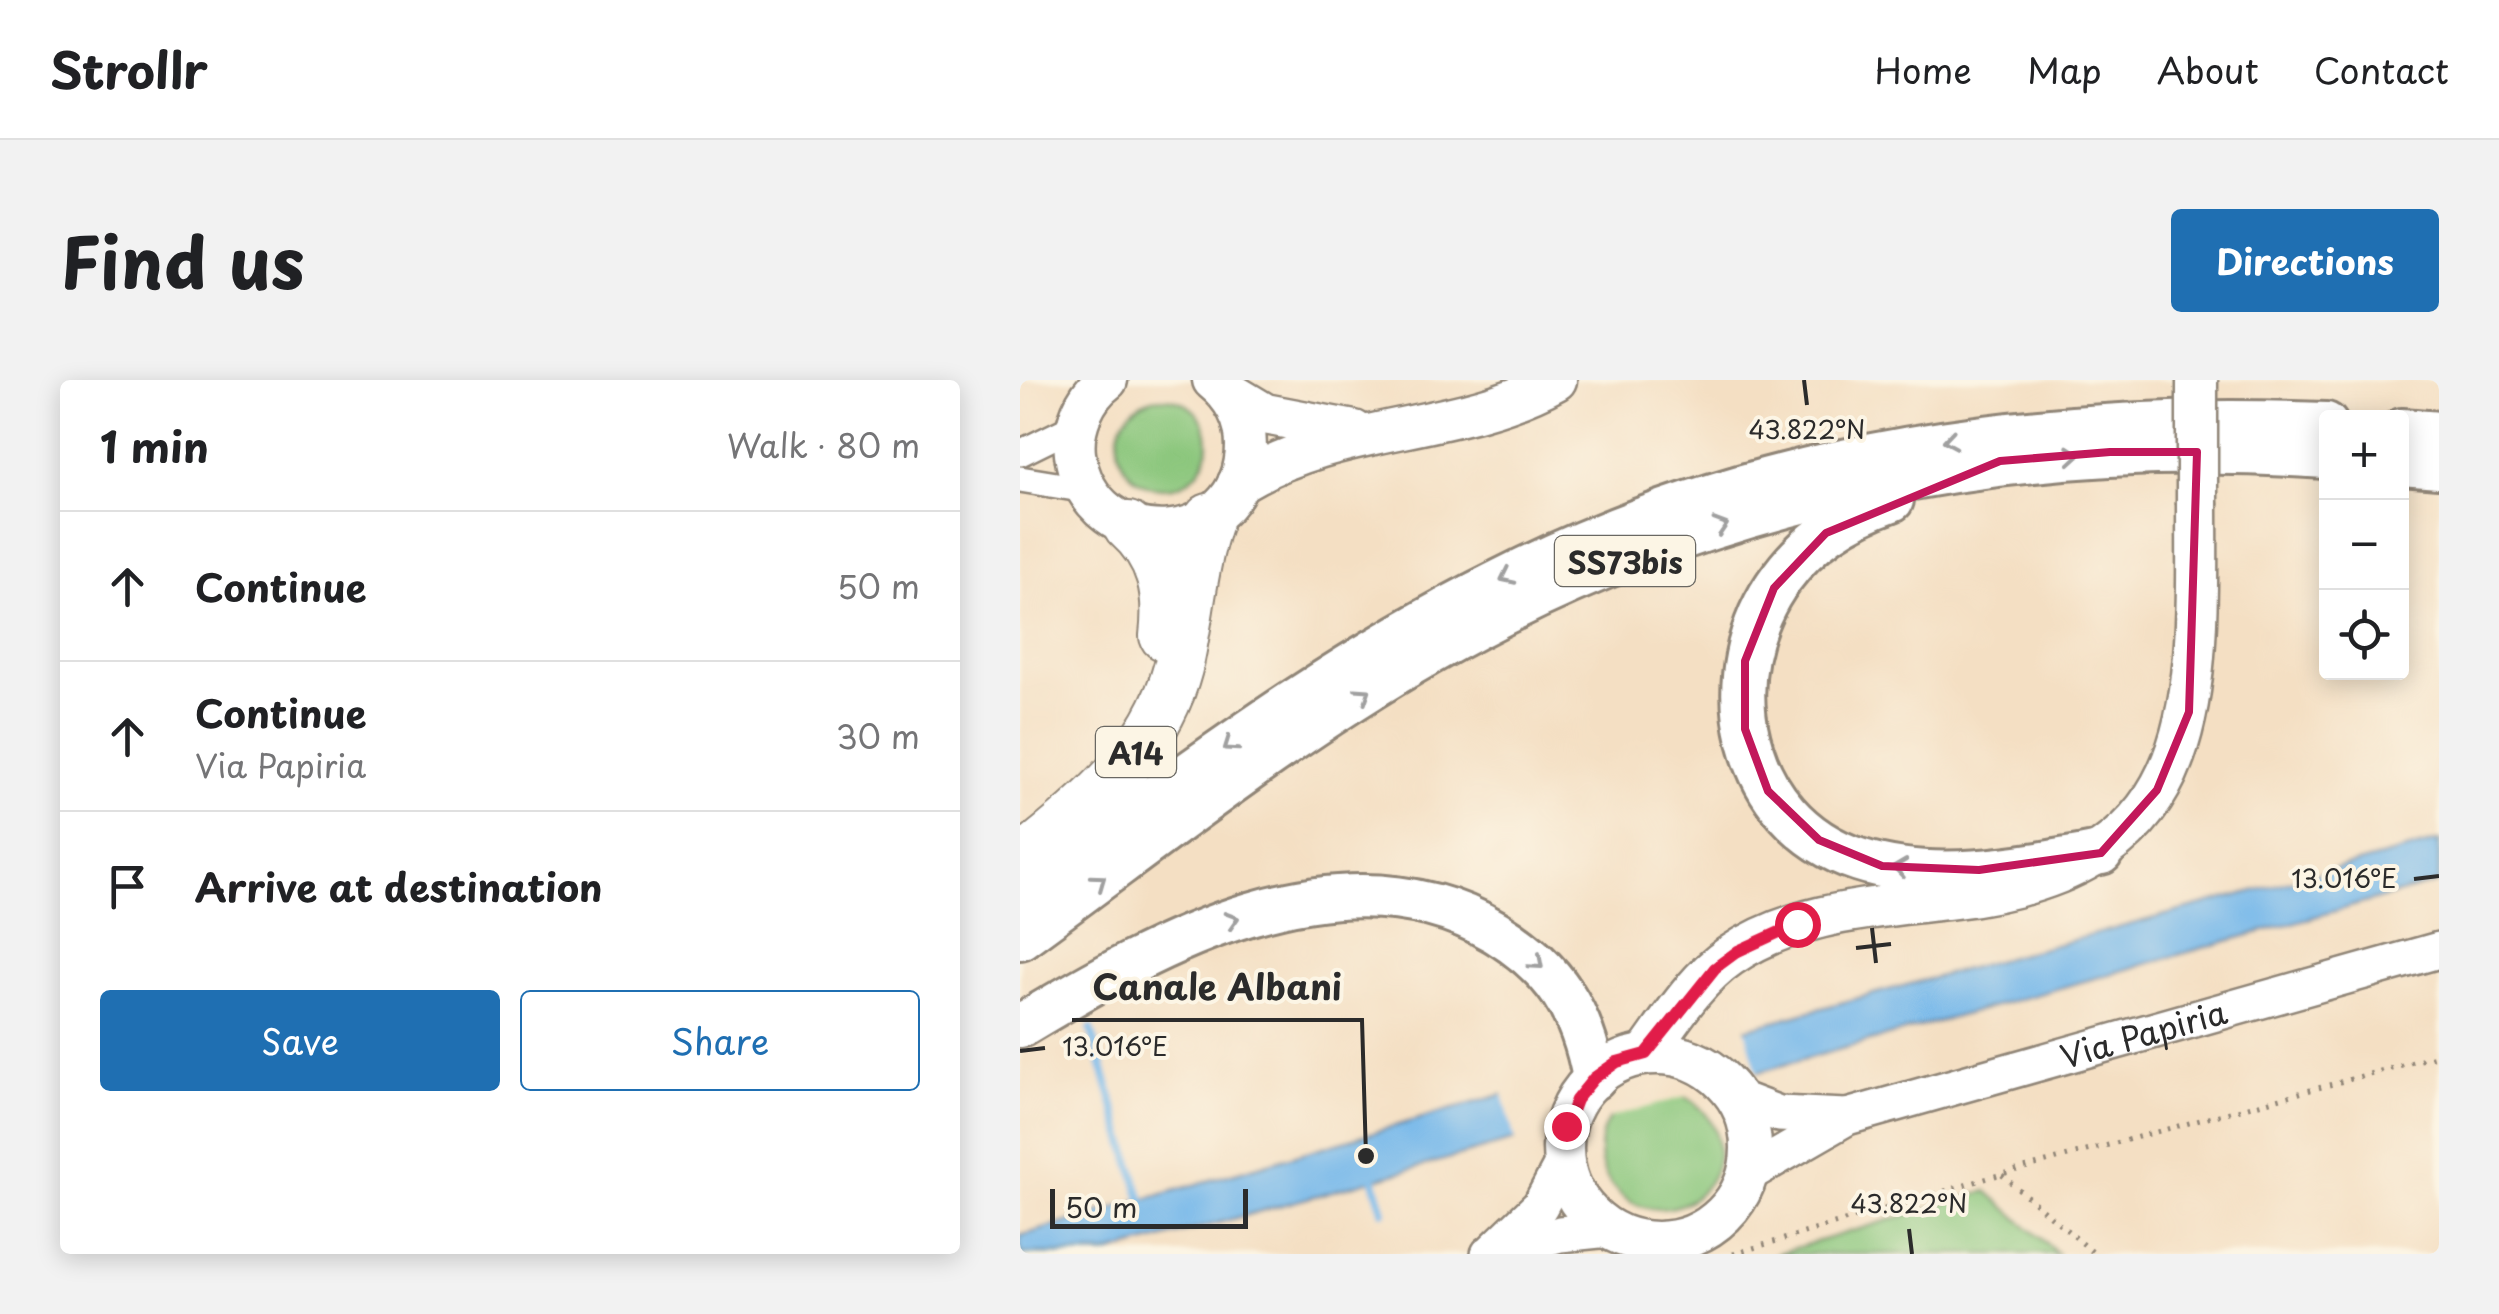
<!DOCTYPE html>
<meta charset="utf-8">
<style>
:root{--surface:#fff;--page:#f2f2f2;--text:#202124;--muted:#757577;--line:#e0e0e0;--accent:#1f6fb2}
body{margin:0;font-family:"Playpen Sans",sans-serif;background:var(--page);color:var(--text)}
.controls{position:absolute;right:30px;top:30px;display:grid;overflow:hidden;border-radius:10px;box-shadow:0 5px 25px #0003}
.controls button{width:90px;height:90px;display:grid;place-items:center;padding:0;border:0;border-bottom:2px solid var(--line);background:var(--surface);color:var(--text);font:50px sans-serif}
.scale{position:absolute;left:30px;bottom:25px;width:198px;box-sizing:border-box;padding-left:10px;border:5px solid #2b2b2b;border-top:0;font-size:28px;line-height:35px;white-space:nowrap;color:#2b2b2b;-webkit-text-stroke:8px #fcf5e5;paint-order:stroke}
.stop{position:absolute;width:30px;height:30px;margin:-22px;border:8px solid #e11d48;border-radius:50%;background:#fff}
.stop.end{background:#e11d48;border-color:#fff;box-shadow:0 2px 10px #0008}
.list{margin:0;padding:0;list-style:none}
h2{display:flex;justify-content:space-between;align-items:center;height:130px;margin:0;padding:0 40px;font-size:42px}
h2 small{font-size:32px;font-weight:400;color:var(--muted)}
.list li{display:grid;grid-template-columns:65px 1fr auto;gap:30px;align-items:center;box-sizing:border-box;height:150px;padding:0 40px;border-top:2px solid var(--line)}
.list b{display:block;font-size:38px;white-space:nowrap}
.list p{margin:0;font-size:32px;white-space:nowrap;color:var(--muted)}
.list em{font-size:32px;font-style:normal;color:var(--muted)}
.actions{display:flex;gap:20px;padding:30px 40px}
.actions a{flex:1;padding:22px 0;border:2px solid var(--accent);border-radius:10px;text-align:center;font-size:35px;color:var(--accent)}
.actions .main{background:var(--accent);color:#fff}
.icon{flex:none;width:55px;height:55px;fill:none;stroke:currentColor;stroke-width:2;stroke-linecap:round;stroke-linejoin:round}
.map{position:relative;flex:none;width:1419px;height:874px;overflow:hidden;border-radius:10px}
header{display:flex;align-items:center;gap:60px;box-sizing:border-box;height:140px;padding:0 50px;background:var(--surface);border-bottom:2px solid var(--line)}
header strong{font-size:48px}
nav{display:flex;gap:55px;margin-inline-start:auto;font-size:35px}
.intro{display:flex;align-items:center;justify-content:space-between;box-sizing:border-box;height:240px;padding:0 60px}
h1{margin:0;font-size:70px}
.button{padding:25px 45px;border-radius:10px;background:var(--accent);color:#fff;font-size:35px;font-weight:700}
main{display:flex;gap:60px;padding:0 60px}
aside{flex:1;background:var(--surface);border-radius:10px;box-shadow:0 5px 25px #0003}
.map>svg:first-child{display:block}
.green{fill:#8ac67c;stroke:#5a7854;stroke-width:2.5}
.water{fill:#74b7ea;stroke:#50718a;stroke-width:2.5}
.pier{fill:#f4dfc3}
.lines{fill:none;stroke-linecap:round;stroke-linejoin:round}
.stream{stroke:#74b7ea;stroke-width:8}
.minor-casing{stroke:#908577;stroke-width:30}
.secondary-casing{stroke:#908577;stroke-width:40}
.primary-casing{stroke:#908577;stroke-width:45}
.trunk-casing{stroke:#908577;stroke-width:48}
.motorway-casing{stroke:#908577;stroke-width:52}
.path{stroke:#908577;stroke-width:5;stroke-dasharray:2.5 8;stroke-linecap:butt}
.minor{stroke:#fff;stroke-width:25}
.secondary{stroke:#fff;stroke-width:35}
.primary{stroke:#fff;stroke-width:40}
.trunk{stroke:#fff;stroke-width:42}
.motorway{stroke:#fff;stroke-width:48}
.primary-bridge-casing{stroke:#908577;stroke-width:45;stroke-linecap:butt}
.primary-bridge{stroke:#fff;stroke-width:40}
.oneway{stroke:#a0a0a0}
.route{stroke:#e11d48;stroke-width:12}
.marked{fill:none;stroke:#c2185b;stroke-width:8;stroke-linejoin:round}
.ticks{fill:none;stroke:#2b2b2b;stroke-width:4}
.labels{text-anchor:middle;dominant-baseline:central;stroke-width:8;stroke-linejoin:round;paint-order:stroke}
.shield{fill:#fcf5e5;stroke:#6a6863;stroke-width:2.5}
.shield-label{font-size:30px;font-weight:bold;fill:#2b2b2b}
.street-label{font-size:32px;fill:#2b2b2b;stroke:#fcf5e5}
.ticks-label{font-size:25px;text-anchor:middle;fill:#2b2b2b;stroke:#fcf5e5;stroke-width:8;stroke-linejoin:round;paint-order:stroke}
.leader{fill:none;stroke:#2b2b2b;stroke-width:4}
.callout-dot{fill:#2b2b2b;stroke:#fcf5e5;stroke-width:4}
.callout-label{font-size:35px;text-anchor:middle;font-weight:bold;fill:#2b2b2b;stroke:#fcf5e5;stroke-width:8;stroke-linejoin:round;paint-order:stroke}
</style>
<header>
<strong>Strollr</strong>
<nav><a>Home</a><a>Map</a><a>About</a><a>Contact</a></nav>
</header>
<div class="intro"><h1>Find us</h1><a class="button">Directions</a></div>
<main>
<aside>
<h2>1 min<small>Walk · 80 m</small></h2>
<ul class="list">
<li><svg class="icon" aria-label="ahead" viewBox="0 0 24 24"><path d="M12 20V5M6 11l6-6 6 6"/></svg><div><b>Continue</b></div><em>50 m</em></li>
<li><svg class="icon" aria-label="ahead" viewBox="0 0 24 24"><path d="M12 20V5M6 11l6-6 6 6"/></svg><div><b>Continue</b><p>Via Papiria</p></div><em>30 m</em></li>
<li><svg class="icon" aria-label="arrive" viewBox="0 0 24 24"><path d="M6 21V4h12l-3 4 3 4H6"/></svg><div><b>Arrive at destination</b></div></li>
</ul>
<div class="actions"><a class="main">Save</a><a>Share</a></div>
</aside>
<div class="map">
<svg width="1419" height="874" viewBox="0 0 1419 874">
<rect width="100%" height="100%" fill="#fcf5e5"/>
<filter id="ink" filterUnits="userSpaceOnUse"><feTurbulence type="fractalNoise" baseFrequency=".01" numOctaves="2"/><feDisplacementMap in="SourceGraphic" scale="20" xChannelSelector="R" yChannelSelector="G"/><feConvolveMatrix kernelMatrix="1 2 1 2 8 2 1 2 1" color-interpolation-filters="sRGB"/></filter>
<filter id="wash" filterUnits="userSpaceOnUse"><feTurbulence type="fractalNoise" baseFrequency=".0048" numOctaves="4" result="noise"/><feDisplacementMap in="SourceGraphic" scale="40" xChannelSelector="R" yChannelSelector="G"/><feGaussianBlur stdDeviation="2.25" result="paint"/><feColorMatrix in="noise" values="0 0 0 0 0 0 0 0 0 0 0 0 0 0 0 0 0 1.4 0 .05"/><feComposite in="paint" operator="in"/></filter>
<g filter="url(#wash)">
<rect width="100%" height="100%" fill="#f4dfc3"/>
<!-- green -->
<g class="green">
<circle cx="143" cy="63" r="45"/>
<circle cx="639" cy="770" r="59"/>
<path d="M 967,811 L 1038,874 L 755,874 Z"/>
</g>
<!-- water -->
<path class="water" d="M 1419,461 L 1419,502 L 87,874 L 0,874 L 0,856 L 484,714 Z"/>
<!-- pier -->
<path class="pier" d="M 724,645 L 738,696 L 496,764 L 482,710 Z"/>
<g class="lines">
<!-- stream -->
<g class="stream">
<path d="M 71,649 L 124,827"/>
<path d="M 352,794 L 363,831"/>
</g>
</g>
</g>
<g filter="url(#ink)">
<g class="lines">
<!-- minor casing -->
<g class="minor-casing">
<g id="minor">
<path d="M 0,73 L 57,45"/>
<path d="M 0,99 L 67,110"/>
</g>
</g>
<!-- secondary casing -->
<g class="secondary-casing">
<g id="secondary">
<path d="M 717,718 L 759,734 L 826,737"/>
<path id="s1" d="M 728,794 L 827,737 L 1419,570"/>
<path d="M 474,870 L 520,826 L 544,781"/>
<path d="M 469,874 L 540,854 L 589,849"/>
</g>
</g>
<!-- primary casing -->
<g class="primary-casing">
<g id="primary">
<path d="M 87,0 C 65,16 52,47 55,74 C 70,181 225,174 226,66 C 226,40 214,17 193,0"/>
<path d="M 205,10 L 245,34 L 334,51"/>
<path d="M 218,103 C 320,41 436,55 536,0"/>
<path d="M 626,674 C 651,640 675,600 710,576 C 774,532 853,528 928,519 C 1183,490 1178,335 1177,125"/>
<circle cx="637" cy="768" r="94"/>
</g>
</g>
<!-- trunk casing -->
<g class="trunk-casing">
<g id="trunk">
<path d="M 1382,50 L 1419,53"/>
<path d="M 1382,84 L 1419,87"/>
<path d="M 872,120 C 829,135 790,159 762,197 C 690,293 720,441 839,480 C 916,505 1004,487 1081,473"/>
<path d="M 0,514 C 156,403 310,285 482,200 C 738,71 1023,32 1306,44"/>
<path d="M 0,558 C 134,461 266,355 410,273 C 686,115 991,55 1306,77"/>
<path d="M 0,646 C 136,564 321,460 476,552 C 535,588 562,631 574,698"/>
</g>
</g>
<!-- motorway casing -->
<g class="motorway-casing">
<g id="motorway">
<path d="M 108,146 C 142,176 149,213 144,256"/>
<path d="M 0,481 C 66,430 136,372 158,288 C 170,238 172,187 189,138"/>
</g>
</g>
<!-- path -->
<g class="path">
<path d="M 0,1 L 1,0"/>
<path d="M 982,795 L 1075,874"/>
<path d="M 667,874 L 707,854 L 733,822"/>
<path d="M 713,874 L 982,794 L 1419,675"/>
</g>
<!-- minor -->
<use href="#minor" class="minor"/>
<!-- secondary -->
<use href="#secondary" class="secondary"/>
<!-- primary -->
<use href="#primary" class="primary"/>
<!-- trunk -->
<use href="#trunk" class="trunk"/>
<!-- motorway -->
<use href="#motorway" class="motorway"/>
<!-- primary-bridge casing -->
<g class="primary-bridge-casing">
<path id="primary-bridge" d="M 1177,0 L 1177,125"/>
</g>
<!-- primary-bridge -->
<use href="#primary-bridge" class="primary-bridge"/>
</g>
<!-- one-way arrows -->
<defs><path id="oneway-chevron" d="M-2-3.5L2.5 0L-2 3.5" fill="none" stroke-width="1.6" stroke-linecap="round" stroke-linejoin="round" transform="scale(2.5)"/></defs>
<g class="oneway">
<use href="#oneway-chevron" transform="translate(930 60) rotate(171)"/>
<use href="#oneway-chevron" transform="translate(1053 75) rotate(-5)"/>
<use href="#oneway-chevron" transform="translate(701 146) rotate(-18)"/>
<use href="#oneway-chevron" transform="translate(487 197) rotate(154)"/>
<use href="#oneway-chevron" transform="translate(344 314) rotate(-33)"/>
<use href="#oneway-chevron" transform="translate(210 365) rotate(145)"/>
<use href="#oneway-chevron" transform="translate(880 488) rotate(-172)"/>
<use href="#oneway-chevron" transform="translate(79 501) rotate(-36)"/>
<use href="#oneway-chevron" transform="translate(212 540) rotate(-17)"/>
<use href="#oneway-chevron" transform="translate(517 583) rotate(41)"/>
</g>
</g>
<g class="lines" filter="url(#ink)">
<!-- route -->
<path class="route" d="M 546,746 L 556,720 L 574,698 L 597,682 L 626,674 L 695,588 L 718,571 L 777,544"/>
</g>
<!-- marked area -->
<path class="marked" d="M 1090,72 L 1177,72 L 1169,332 L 1137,410 L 1081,473 L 959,490 L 862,486 L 799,460 L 748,411 L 725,349 L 725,281 L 754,208 L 806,153 L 980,81 Z"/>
<!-- ticks -->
<path class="ticks" d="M 784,0 L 787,25M 1394,499 L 1419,496M 852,548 L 856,583M 836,568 L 871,564M 0,671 L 25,668M 889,849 L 892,874"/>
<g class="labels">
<!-- shield labels -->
<g class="shield">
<rect x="535" y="156" width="140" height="50" rx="8"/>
<rect x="76" y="347" width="80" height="50" rx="8"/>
</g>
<g class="shield-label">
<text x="605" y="181">SS73bis</text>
<text x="116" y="372">A14</text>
</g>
<!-- street labels -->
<g class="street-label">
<text stroke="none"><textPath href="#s1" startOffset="422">Via Papiria</textPath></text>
</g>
</g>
<g class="ticks-label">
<text x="787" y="59">43.822°N</text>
<text x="1324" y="508">13.016°E</text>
<text x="95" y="676">13.016°E</text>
<text x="889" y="833">43.822°N</text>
</g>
<!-- callouts -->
<path class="leader" d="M346 776L342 640H52"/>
<circle class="callout-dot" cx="346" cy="776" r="10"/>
<g class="callout-label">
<text x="197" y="620">Canale Albani</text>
</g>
</svg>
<div class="controls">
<button>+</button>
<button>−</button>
<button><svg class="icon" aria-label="locate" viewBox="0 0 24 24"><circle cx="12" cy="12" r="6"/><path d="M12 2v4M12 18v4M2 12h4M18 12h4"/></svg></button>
</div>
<div class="scale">50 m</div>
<div class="stop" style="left:777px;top:544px"></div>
<div class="stop end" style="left:546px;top:746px"></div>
</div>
</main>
